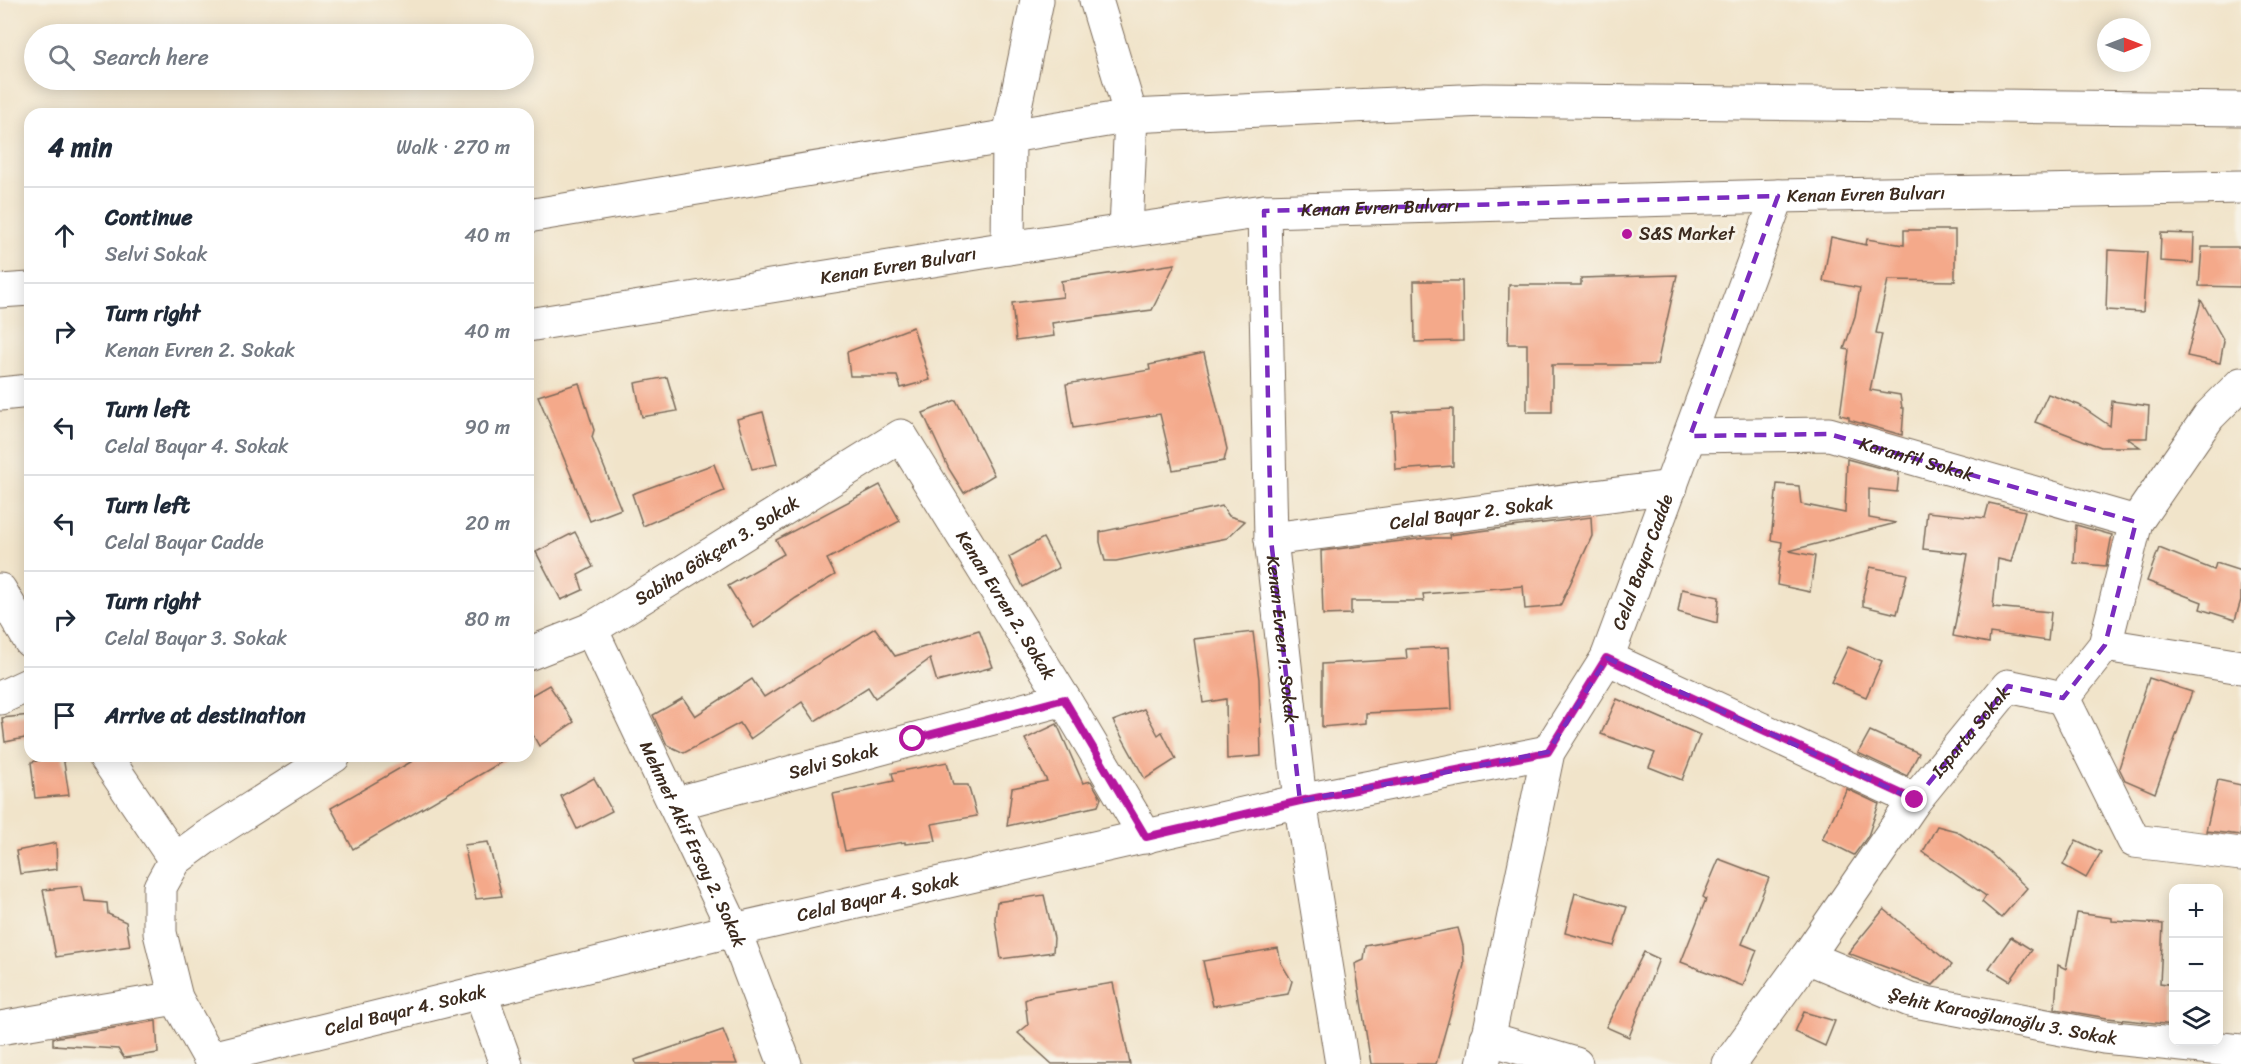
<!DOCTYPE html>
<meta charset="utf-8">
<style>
:root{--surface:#fff;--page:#f2f2f3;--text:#1f2937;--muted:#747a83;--line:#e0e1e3}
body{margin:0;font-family:Sriracha,sans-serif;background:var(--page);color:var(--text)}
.controls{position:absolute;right:18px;bottom:18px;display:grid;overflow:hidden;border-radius:12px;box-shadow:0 3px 15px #0003}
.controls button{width:54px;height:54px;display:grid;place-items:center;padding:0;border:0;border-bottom:2px solid var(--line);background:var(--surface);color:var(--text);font:30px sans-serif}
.compass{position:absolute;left:2097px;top:18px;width:54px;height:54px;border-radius:50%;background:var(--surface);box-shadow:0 3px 15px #0003;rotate:90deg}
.stop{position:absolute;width:18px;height:18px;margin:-14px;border:4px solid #b5179e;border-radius:50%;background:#fff}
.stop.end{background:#b5179e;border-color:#fff;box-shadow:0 2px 6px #0008}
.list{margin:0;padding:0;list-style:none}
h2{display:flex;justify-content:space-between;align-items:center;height:78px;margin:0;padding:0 24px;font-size:26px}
h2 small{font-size:20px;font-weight:400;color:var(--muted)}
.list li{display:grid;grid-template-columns:39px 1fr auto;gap:18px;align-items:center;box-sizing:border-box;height:96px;padding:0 24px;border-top:2px solid var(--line)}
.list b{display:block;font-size:22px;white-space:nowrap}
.list p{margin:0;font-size:20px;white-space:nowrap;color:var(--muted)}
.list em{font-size:20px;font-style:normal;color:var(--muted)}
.icon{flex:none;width:33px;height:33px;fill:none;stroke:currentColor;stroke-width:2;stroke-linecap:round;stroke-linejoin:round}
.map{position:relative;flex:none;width:2241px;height:1064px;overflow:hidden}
.search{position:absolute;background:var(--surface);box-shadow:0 3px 15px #0003;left:24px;top:24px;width:510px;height:66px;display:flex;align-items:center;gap:15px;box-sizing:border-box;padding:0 21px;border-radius:33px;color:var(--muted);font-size:22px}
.panel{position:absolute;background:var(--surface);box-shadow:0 3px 15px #0003;left:24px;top:108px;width:510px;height:654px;border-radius:18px}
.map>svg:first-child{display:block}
.building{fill:#f4a98a}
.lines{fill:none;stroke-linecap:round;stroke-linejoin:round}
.minor-casing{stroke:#7b6b5a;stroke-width:35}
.major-casing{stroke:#7b6b5a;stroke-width:35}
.minor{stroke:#fff;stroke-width:33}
.major{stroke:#fff;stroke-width:33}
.route{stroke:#b5179e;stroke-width:8}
.marked{fill:none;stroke:#7b2cbf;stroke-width:4.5;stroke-dasharray:12 8;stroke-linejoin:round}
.poi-dot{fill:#b5179e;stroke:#f7f3e8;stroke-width:2}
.labels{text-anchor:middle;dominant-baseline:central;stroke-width:6;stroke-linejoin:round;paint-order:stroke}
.street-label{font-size:18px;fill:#3b2a1e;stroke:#f7f3e8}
.poi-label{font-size:18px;fill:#3b2a1e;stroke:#f7f3e8;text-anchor:start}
</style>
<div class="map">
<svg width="2241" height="1064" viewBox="0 0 2241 1064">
<rect width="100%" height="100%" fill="#f7f3e8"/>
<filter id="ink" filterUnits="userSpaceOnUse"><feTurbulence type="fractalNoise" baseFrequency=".0167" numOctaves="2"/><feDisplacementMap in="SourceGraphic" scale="12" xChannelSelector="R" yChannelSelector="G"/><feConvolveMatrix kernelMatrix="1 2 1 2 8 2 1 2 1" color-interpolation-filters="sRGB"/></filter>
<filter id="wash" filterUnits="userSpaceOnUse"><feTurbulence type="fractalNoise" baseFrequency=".008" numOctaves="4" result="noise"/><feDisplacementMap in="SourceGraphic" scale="24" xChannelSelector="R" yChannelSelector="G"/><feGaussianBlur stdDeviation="1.35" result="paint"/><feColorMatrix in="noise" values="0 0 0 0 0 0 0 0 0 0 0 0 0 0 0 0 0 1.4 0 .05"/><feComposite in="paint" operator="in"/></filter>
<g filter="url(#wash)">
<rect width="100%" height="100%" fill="#f1e4ca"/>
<g id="blocks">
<!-- building -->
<g class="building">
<path d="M 1904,230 L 1955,230 L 1955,281 L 1888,280 L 1876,333 L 1882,334 L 1870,390 L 1900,395 L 1902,408 L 1904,408 L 1902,435 L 1849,420 L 1849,417 L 1840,415 L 1849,350 L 1844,349 L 1855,316 L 1860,288 L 1823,281 L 1831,237 L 1866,245 L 1867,239 L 1904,245 Z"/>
<path d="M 2161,233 L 2194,234 L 2193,263 L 2160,261 Z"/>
<path d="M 2202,247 L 2241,247 L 2240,287 L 2199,286 Z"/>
<path d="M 2108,250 L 2147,252 L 2143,312 L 2106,310 Z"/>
<path d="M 1175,264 L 1152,310 L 1052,323 L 1054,336 L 1016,341 L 1012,303 L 1063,297 L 1061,281 Z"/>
<path d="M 1677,275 L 1657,365 L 1552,365 L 1552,412 L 1527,412 L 1527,344 L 1508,344 L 1509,285 L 1581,285 L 1581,278 Z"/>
<path d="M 1414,281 L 1462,281 L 1463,341 L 1415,342 Z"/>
<path d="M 2201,300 L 2224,341 L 2220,363 L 2187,356 Z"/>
<path d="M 913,327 L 930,380 L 901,388 L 897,376 L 850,376 L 847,352 Z"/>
<path d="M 1204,353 L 1227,449 L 1224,461 L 1173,470 L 1160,414 L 1073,428 L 1066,384 L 1150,370 L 1149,365 Z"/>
<path d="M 667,377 L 677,411 L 642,417 L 635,383 Z"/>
<path d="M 579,383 L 594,430 L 592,437 L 621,509 L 590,521 L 538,396 Z"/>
<path d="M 2048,394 L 2079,405 L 2110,426 L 2112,401 L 2149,406 L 2147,438 L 2127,438 L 2140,447 L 2101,447 L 2035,422 Z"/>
<path d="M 956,400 L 994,475 L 964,493 L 949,469 L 923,413 Z"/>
<path d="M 1453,409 L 1453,466 L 1396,470 L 1393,412 Z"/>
<path d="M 763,412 L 777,464 L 752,469 L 737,419 Z"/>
<path d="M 1847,459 L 1899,473 L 1897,492 L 1869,489 L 1869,518 L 1896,523 L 1789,551 L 1815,556 L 1810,592 L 1777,585 L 1782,542 L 1771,540 L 1777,484 L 1799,486 L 1801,504 L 1845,513 Z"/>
<path d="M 714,464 L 724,491 L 643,526 L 632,494 Z"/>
<path d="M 880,485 L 900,521 L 827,559 L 835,575 L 796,598 L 754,628 L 728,586 L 784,554 L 776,540 Z"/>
<path d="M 1989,503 L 2025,511 L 2011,562 L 1998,559 L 1993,607 L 2051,612 L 2048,641 L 1990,633 L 1989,643 L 1953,636 L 1968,554 L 1923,549 L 1927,512 L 1985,518 Z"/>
<path d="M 1222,506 L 1229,516 L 1245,521 L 1227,538 L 1116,561 L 1105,561 L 1100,542 L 1100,532 Z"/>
<path d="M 1591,517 L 1592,536 L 1560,606 L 1525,609 L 1523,586 L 1423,594 L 1424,601 L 1351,601 L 1351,614 L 1323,615 L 1321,551 L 1426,538 L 1450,538 L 1449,535 Z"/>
<path d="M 2076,525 L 2112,535 L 2106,566 L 2074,563 Z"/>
<path d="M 575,532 L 593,567 L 578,575 L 583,590 L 561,600 L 536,552 Z"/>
<path d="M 1043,538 L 1059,568 L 1023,587 L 1009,557 Z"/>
<path d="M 2159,548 L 2214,570 L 2216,563 L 2241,571 L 2241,600 L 2235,620 L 2200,609 L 2202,602 L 2147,581 Z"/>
<path d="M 1870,567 L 1907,574 L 1897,614 L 1863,606 L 1863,596 Z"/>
<path d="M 1682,589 L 1719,597 L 1717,623 L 1678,612 Z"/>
<path d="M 875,628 L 895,656 L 979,630 L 993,667 L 937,682 L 930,659 L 875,698 L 868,687 L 815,721 L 802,702 L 750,739 L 740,723 L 684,753 L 667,745 L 653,715 L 683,698 L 695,716 L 752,679 L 764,697 Z"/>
<path d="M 1253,632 L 1259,679 L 1261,756 L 1227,759 L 1226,699 L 1203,703 L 1194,639 Z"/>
<path d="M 1449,647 L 1452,709 L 1366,713 L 1366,723 L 1322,727 L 1322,664 L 1407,659 L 1406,649 Z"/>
<path d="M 1848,647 L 1882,661 L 1866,697 L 1831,682 Z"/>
<path d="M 2149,678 L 2192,692 L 2155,793 L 2125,780 L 2119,768 Z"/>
<path d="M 549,685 L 574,722 L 539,746 L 528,726 L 528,697 Z"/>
<path d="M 1617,699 L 1700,735 L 1682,780 L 1649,767 L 1655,753 L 1601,734 Z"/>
<path d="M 1144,709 L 1158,735 L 1162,732 L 1176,759 L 1145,779 L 1113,721 Z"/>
<path d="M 30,715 L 30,737 L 5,742 L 2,718 Z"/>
<path d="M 1057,724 L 1083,783 L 1091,781 L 1101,798 L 1098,806 L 1007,826 L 1012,788 L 1047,781 L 1025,739 Z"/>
<path d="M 1870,731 L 1919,753 L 1907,776 L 1858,753 Z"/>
<path d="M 63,756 L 69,795 L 35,798 L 31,762 Z"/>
<path d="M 421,756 L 512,756 L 353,849 L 331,808 Z"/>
<path d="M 947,762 L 953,785 L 968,785 L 977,816 L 932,824 L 936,841 L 905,844 L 905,842 L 845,851 L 833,794 L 894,781 L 892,773 Z"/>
<path d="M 594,778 L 612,811 L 577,829 L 561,796 Z"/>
<path d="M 2218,780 L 2241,785 L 2241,835 L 2206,831 Z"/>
<path d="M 1847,789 L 1879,804 L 1868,836 L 1854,855 L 1822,839 Z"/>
<path d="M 1937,826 L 1956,831 L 1989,852 L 2027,888 L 2001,918 L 1982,902 L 1986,896 L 1923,852 Z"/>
<path d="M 2076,840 L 2101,852 L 2086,878 L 2063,865 Z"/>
<path d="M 488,842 L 502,896 L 476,899 L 464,845 Z"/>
<path d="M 56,843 L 57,869 L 20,874 L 16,851 Z"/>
<path d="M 1719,859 L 1769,878 L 1742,944 L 1757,950 L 1743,986 L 1681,962 L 1706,899 L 1703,897 Z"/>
<path d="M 82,886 L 85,901 L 107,903 L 108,914 L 126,922 L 130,946 L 56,957 L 43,890 Z"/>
<path d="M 1575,893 L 1627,907 L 1614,946 L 1565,933 Z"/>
<path d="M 1044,895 L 1054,938 L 1053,952 L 1001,959 L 995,919 L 997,902 Z"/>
<path d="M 1884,909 L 1952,965 L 1933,985 L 1848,953 Z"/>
<path d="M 2077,913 L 2112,918 L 2112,921 L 2163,924 L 2160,983 L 2174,985 L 2174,1025 L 2107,1018 L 2055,1009 L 2058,965 L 2066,969 Z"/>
<path d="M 1458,928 L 1463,946 L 1464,965 L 1436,1064 L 1371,1064 L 1355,964 L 1364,960 L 1366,946 Z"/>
<path d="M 2011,937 L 2032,950 L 2010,981 L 1989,968 Z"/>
<path d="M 1278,948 L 1281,963 L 1292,981 L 1288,994 L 1213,1006 L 1203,961 Z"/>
<path d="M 1644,952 L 1659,959 L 1629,1037 L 1606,1027 Z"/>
<path d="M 1113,983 L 1130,1064 L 1052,1064 L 1018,1033 L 1028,1025 L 1025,1000 L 1033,996 Z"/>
<path d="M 1804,1012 L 1835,1021 L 1825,1046 L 1795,1032 Z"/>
<path d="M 156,1021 L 158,1053 L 124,1058 L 118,1049 L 53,1045 L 53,1038 Z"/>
<path d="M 723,1030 L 737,1064 L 636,1064 L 635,1060 Z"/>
</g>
</g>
</g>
<g filter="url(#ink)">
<use href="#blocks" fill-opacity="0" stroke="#7b6b5a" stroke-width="1.5"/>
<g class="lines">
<!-- minor casing -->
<g class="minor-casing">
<g id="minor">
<path d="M 1096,0 L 1131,116"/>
<path d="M 1009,136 L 1037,0"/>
<path id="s1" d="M 1264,211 L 1271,539 L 1300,801 L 1342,1064"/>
<path id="s2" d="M 1690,436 L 1829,434 L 2136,522"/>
<path id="s3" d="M 1271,539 L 1671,487"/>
<path d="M 0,590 L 30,641"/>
<path id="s4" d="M 591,629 L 734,930 L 785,1064"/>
<path d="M 2105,645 L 2241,667"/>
<path id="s5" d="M 528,654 L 591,629 L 901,436 L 1064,699 L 1146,837"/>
<path d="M 1607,658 L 1915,800"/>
<path d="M 0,698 L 30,684"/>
<path d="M 2063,698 L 2134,841 L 2241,854"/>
<path d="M 105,756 L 175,860 L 160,887 L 160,933 L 176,998 L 213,1064"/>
<path id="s6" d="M 674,804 L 1064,699"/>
<path d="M 175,860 L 205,838 L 334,756"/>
<path id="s7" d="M 1807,957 L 1910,1000 L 2104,1037 L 2241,1051"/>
<path d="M 480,992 L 506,1064"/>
<path d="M 0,1028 L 176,998"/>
<path d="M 1487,1038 L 1576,1064"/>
<path id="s8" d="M 211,1058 L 734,930 L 1300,801 L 1548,752"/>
<path id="s9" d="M 1483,1064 L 1548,752 L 1607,658 L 1778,196"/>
<path id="s10" d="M 1729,1064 L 1807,957 L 1915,800 L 2008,686 L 2063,698 L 2105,645 L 2136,522 L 2209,416 L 2241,384"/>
</g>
</g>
<!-- major casing -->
<g class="major-casing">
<g id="major">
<path d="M 528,216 L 1131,116 L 1484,100 L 2241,109"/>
<path d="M 1126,230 L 1131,116"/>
<path d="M 1008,248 L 1009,136"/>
<path d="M 0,291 L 30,289"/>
<path id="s11" d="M 528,325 L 1008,248 L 1264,211 L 1778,196 L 2241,187"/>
<path d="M 0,394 L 30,391"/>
</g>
</g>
<!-- minor -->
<use href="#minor" class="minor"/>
<!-- major -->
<use href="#major" class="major"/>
</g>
</g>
<g class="lines" filter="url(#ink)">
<!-- route -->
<path class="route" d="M 913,739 L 1064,699 L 1146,837 L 1300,801 L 1548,752 L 1606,658 L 1915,800"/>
</g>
<!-- marked area -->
<path class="marked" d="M 1778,196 L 1690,436 L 1829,434 L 2136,522 L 2105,645 L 2063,698 L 2008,686 L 1915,800 L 1607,658 L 1548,752 L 1300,801 L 1271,539 L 1264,211 Z"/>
<!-- markers -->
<circle class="poi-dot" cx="1627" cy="234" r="6"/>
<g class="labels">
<!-- street labels -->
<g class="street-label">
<text stroke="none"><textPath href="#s11" startOffset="1347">Kenan Evren Bulvarı</textPath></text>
<text stroke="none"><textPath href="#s11" startOffset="861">Kenan Evren Bulvarı</textPath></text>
<text stroke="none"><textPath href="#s11" startOffset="375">Kenan Evren Bulvarı</textPath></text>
<text stroke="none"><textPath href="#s2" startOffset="230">Karanfil Sokak</textPath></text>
<text stroke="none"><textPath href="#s3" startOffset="202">Celal Bayar 2. Sokak</textPath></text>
<text stroke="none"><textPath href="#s5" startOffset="216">Sabiha Gökçen 3. Sokak</textPath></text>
<text stroke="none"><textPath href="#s9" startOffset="532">Celal Bayar Cadde</textPath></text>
<text stroke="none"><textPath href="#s5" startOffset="632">Kenan Evren 2. Sokak</textPath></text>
<text stroke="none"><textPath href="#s1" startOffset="429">Kenan Evren 1. Sokak</textPath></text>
<text stroke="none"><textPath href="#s10" startOffset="411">Isparta Sokak</textPath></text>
<text stroke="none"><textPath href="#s6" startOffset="165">Selvi Sokak</textPath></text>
<text stroke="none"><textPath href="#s4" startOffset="238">Mehmet Akif Ersoy 2. Sokak</textPath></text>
<text stroke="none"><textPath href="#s8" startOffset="686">Celal Bayar 4. Sokak</textPath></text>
<text stroke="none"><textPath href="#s8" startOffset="200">Celal Bayar 4. Sokak</textPath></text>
<text stroke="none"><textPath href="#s7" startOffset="206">Şehit Karaoğlanoğlu 3. Sokak</textPath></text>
</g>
<!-- poi labels -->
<g class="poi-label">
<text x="1639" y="234">S&amp;S Market</text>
</g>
</g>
</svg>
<div class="controls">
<button>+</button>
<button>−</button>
<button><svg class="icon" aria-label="layers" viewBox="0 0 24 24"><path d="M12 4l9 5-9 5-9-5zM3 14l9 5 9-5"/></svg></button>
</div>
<svg class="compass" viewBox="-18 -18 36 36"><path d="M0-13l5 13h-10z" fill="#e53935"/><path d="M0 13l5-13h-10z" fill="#747a83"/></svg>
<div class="stop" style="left:913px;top:739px"></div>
<div class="stop end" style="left:1915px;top:800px"></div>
<div class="search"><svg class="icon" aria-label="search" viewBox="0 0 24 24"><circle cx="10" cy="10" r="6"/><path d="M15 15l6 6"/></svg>Search here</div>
<section class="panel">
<h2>4 min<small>Walk · 270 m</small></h2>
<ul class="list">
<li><svg class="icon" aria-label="ahead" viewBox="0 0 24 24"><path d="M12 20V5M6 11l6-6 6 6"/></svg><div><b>Continue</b><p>Selvi Sokak</p></div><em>40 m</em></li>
<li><svg class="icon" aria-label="right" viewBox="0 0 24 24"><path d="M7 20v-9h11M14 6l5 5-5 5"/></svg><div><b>Turn right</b><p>Kenan Evren 2. Sokak</p></div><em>40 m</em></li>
<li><svg class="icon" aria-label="left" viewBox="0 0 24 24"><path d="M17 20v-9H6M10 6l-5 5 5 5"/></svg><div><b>Turn left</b><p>Celal Bayar 4. Sokak</p></div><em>90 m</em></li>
<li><svg class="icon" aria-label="left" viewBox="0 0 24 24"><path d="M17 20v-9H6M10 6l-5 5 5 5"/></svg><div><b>Turn left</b><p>Celal Bayar Cadde</p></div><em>20 m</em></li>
<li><svg class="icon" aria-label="right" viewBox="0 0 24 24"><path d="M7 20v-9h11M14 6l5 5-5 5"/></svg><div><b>Turn right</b><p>Celal Bayar 3. Sokak</p></div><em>80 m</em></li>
<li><svg class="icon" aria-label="arrive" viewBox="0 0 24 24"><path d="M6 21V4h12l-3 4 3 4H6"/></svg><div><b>Arrive at destination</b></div></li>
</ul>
</section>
</div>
